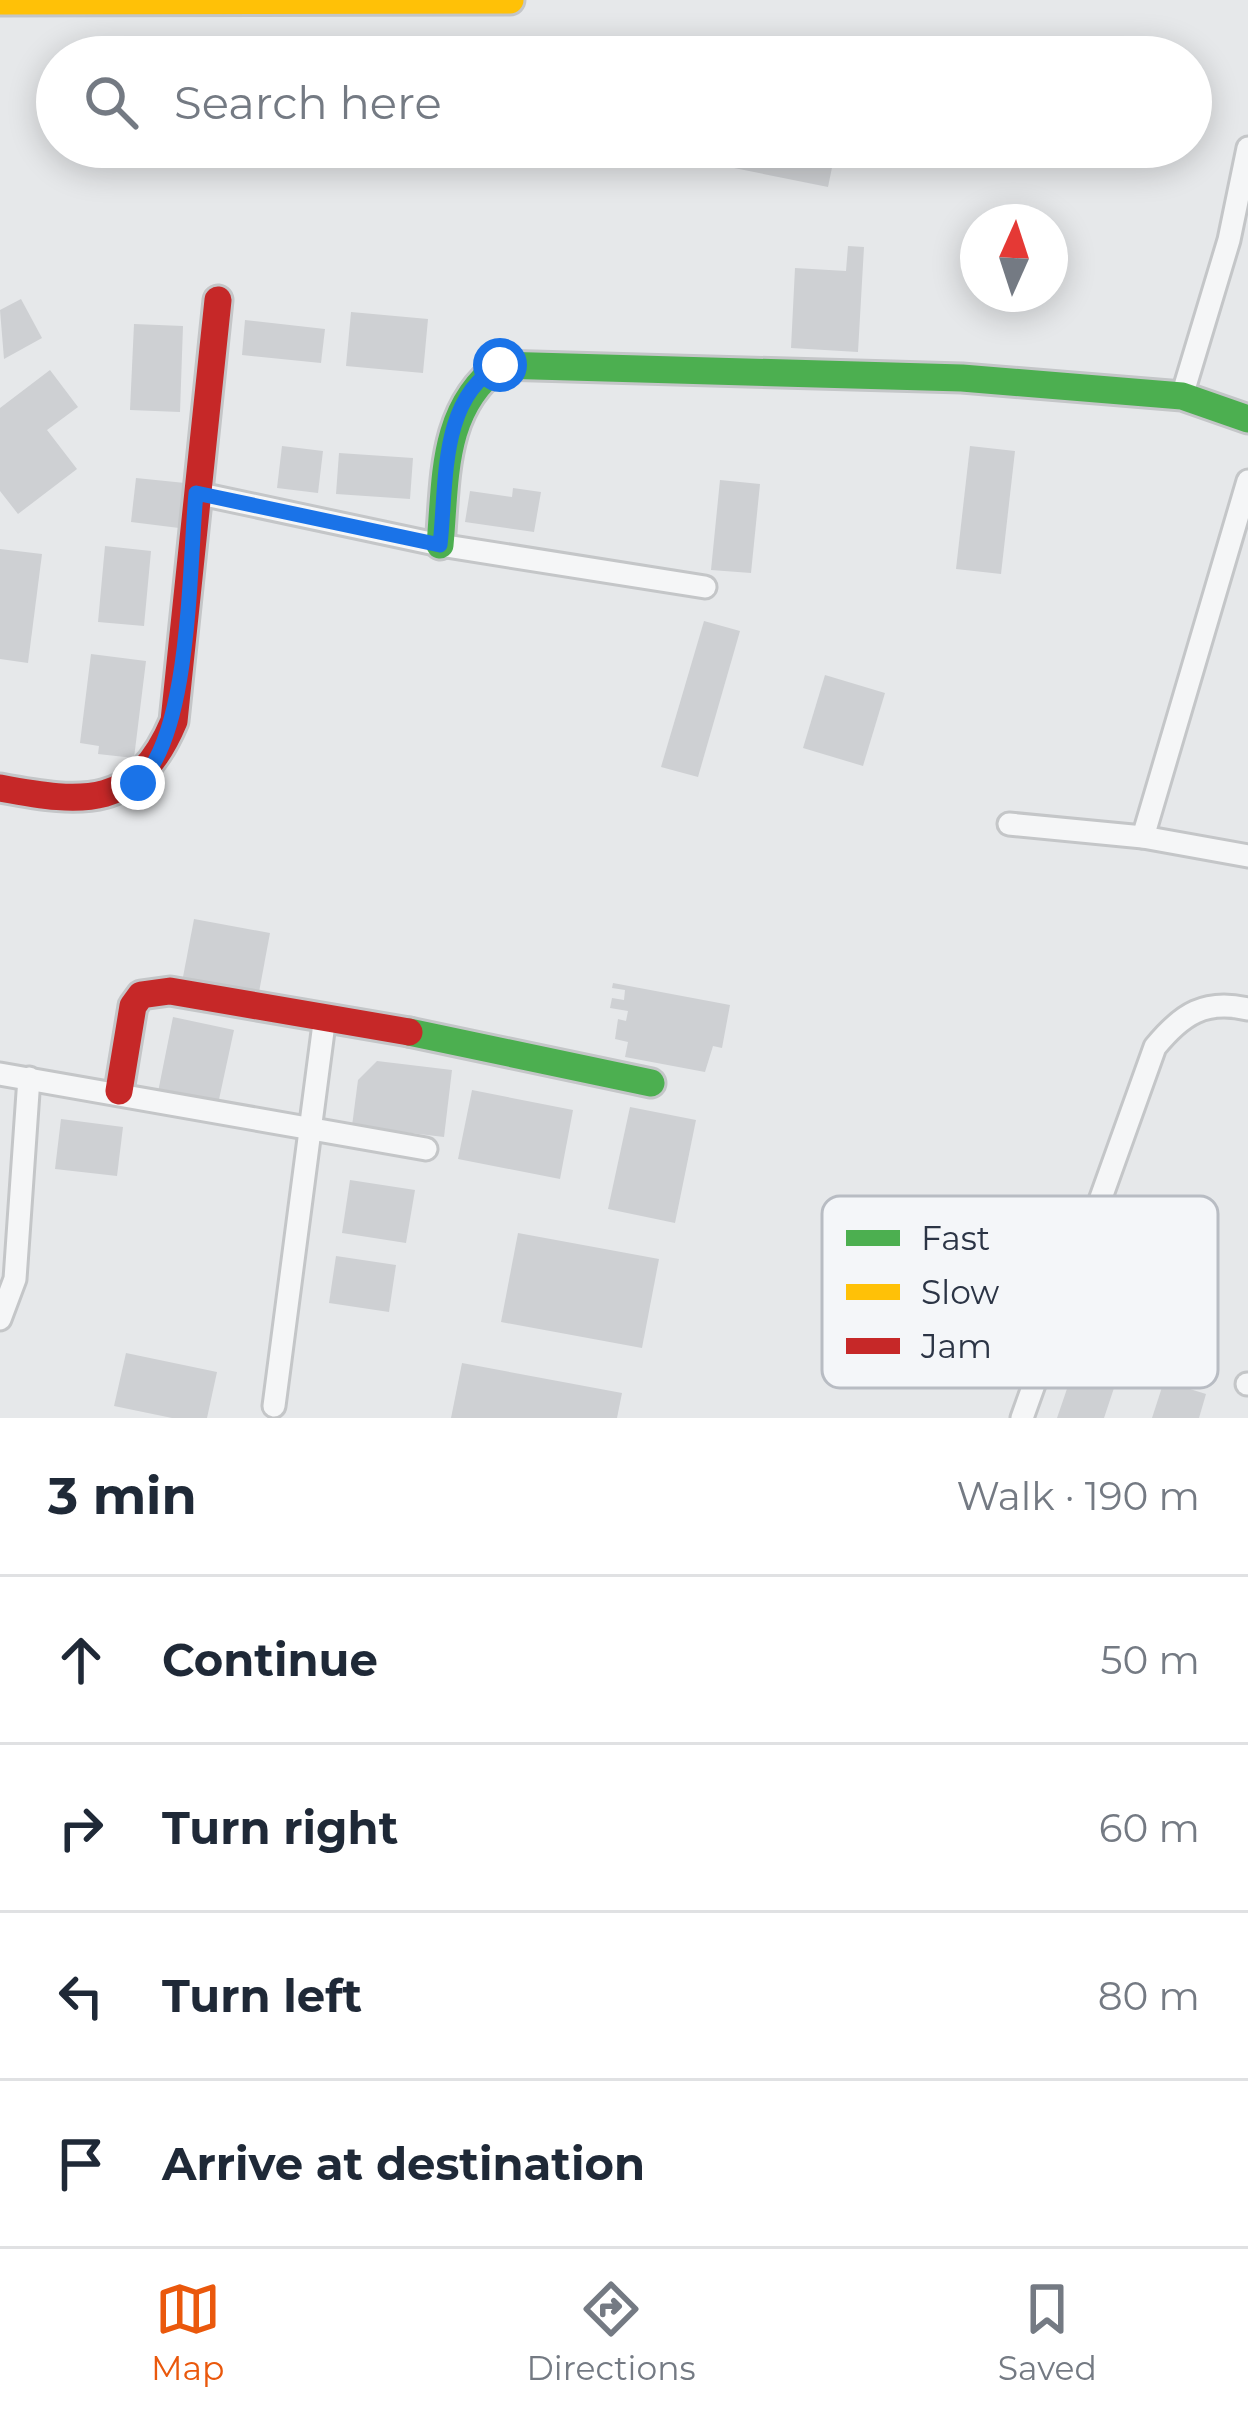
<!DOCTYPE html>
<meta charset="utf-8">
<style>
:root{--surface:#fff;--page:#f2f2f3;--text:#1f2937;--muted:#747a83;--line:#e0e1e3;--accent:#ea580c}
body{margin:0;font-family:Montserrat,sans-serif;background:var(--page);color:var(--text)}
.compass{position:absolute;left:960px;top:204px;width:108px;height:108px;border-radius:50%;background:var(--surface);box-shadow:0 6px 30px #0003;rotate:3deg}
.stop{position:absolute;width:36px;height:36px;margin:-27px;border:9px solid #1a73e8;border-radius:50%;background:#fff}
.stop.end{background:#1a73e8;border-color:#fff;box-shadow:0 3px 12px #0008}
.list{margin:0;padding:0;list-style:none}
h2{display:flex;justify-content:space-between;align-items:center;height:156px;margin:0;padding:0 48px;font-size:51px}
h2 small{font-size:39px;font-weight:400;color:var(--muted)}
.list li{display:grid;grid-template-columns:78px 1fr auto;gap:36px;align-items:center;box-sizing:border-box;height:168px;padding:0 48px;border-top:3px solid var(--line)}
.list b{display:block;font-size:45px;white-space:nowrap}
.list em{font-size:39px;font-style:normal;color:var(--muted)}
.icon{flex:none;width:66px;height:66px;fill:none;stroke:currentColor;stroke-width:2;stroke-linecap:round;stroke-linejoin:round}
.map{position:relative;flex:none;width:1248px;height:1418px;overflow:hidden}
.search{position:absolute;background:var(--surface);box-shadow:0 6px 30px #0003;left:36px;right:36px;top:36px;height:132px;display:flex;align-items:center;gap:30px;box-sizing:border-box;padding:0 42px;border-radius:66px;color:var(--muted);font-size:45px}
.sheet{height:828px;background:var(--surface)}
nav{display:flex;justify-content:space-around;align-items:center;box-sizing:border-box;height:168px;border-top:3px solid var(--line);background:var(--surface);font-size:33px;color:var(--muted)}
nav a{display:grid;justify-items:center;gap:6px}
nav .on{color:var(--accent)}
.map>svg:first-child{display:block}
.building{fill:#ced0d3}
.lines{fill:none;stroke-linecap:round;stroke-linejoin:round}
.street-casing{stroke:#c4c6c8;stroke-width:27}
.fast-casing{stroke:#c4c6c8;stroke-width:33}
.slow-casing{stroke:#c4c6c8;stroke-width:33}
.jam-casing{stroke:#c4c6c8;stroke-width:33}
.street{stroke:#f5f6f7;stroke-width:21}
.fast{stroke:#4caf50;stroke-width:27}
.slow{stroke:#ffc107;stroke-width:27}
.jam{stroke:#c62828;stroke-width:27}
.route{stroke:#1a73e8;stroke-width:15}
.key{fill:#f4f6f9;stroke:#b8bcc3;stroke-width:3}
.key-label{font-size:33px;fill:#2b3445}
</style>
<div class="map">
<svg width="1248" height="1418" viewBox="0 0 1248 1418">
<rect width="100%" height="100%" fill="#e6e8ea"/>
<!-- building -->
<g class="building">
<path d="M 728,40 L 802,55 L 802,57 L 724,57 Z"/>
<path d="M 718,147 L 807,147 L 835,153 L 828,187 L 714,164 Z"/>
<path d="M 848,246 L 864,247 L 858,352 L 791,348 L 795,268 L 846,271 Z"/>
<path d="M 21,299 L 42,338 L 4,359 L 0,310 Z"/>
<path d="M 351,312 L 428,319 L 423,373 L 346,366 Z"/>
<path d="M 245,320 L 325,329 L 321,363 L 242,355 Z"/>
<path d="M 134,324 L 183,326 L 180,412 L 130,410 Z"/>
<path d="M 50,370 L 78,407 L 47,430 L 77,469 L 18,514 L 0,491 L 0,408 Z"/>
<path d="M 282,446 L 323,451 L 318,493 L 277,488 Z"/>
<path d="M 970,446 L 1015,451 L 1001,574 L 956,569 Z"/>
<path d="M 339,453 L 413,458 L 410,499 L 336,494 Z"/>
<path d="M 136,478 L 185,483 L 179,528 L 131,522 Z"/>
<path d="M 720,480 L 760,484 L 751,573 L 711,570 Z"/>
<path d="M 513,488 L 541,492 L 534,532 L 465,522 L 470,491 L 512,497 Z"/>
<path d="M 105,546 L 151,551 L 144,626 L 98,622 Z"/>
<path d="M 0,549 L 42,554 L 28,663 L 0,659 Z"/>
<path d="M 704,621 L 740,631 L 698,777 L 661,767 Z"/>
<path d="M 91,654 L 146,661 L 134,758 L 98,754 L 99,746 L 80,743 Z"/>
<path d="M 825,675 L 885,693 L 863,766 L 803,748 Z"/>
<path d="M 194,919 L 270,933 L 259,992 L 183,977 Z"/>
<path d="M 613,983 L 730,1005 L 722,1048 L 713,1046 L 705,1072 L 625,1057 L 628,1042 L 615,1039 L 618,1019 L 626,1021 L 628,1011 L 610,1008 L 612,998 L 624,1000 L 625,990 L 612,988 Z"/>
<path d="M 173,1017 L 234,1030 L 218,1104 L 158,1092 Z"/>
<path d="M 377,1061 L 452,1070 L 444,1137 L 352,1126 L 358,1080 Z"/>
<path d="M 472,1090 L 573,1110 L 560,1179 L 458,1159 Z"/>
<path d="M 630,1107 L 696,1120 L 675,1223 L 608,1209 Z"/>
<path d="M 61,1119 L 123,1127 L 117,1176 L 55,1169 Z"/>
<path d="M 350,1180 L 415,1190 L 406,1243 L 342,1233 Z"/>
<path d="M 518,1233 L 659,1259 L 642,1348 L 501,1322 Z"/>
<path d="M 336,1256 L 396,1265 L 389,1312 L 329,1303 Z"/>
<path d="M 1111,1287 L 1144,1298 L 1104,1418 L 1057,1418 L 1095,1307 L 1104,1310 Z"/>
<path d="M 126,1353 L 217,1372 L 207,1418 L 172,1418 L 114,1406 Z"/>
<path d="M 462,1363 L 622,1393 L 617,1418 L 451,1418 Z"/>
<path d="M 1164,1381 L 1206,1394 L 1199,1418 L 1152,1418 Z"/>
</g>
<g class="lines">
<!-- street casing -->
<g class="street-casing">
<g id="street">
<path d="M 1182,396 L 1229,240 L 1248,148"/>
<path d="M 196,493 L 440,545 L 705,587"/>
<path d="M 1009,824 L 1143,837 L 1248,856"/>
<path d="M 1143,837 L 1248,481"/>
<path d="M 0,1074 L 426,1149"/>
<path d="M 0,1319 L 15,1279 L 29,1078"/>
<path d="M 1247,1384 L 1248,1384"/>
<path d="M 274,1406 L 325,1016"/>
<path d="M 1022,1418 L 1155,1047 C 1182,1014 1205,999 1248,1009"/>
</g>
</g>
<!-- fast casing -->
<g class="fast-casing">
<g id="fast">
<path d="M 440,545 C 446,479 441,408 500,365 L 962,378 L 1182,396 L 1248,419"/>
<path d="M 409,1032 L 651,1083"/>
</g>
</g>
<!-- slow casing -->
<g class="slow-casing">
<path id="slow" d="M 0,1 L 510,0"/>
</g>
<!-- jam casing -->
<g class="jam-casing">
<g id="jam">
<path d="M 0,788 C 84,804 137,809 174,721 L 218,300"/>
<path d="M 119,1091 L 133,1006 L 141,995 L 170,991 L 409,1032"/>
</g>
</g>
<!-- street -->
<use href="#street" class="street"/>
<!-- fast -->
<use href="#fast" class="fast"/>
<!-- slow -->
<use href="#slow" class="slow"/>
<!-- jam -->
<use href="#jam" class="jam"/>
</g>
<g class="lines">
<!-- route -->
<path class="route" d="M 138,783 C 191,736 189,566 196,493 L 440,545 C 447,483 439,398 500,365"/>
</g>
<!-- legend -->
<rect x="822" y="1196" width="396" height="192" rx="18" class="key"/>
<rect x="846" y="1230" width="54" height="16" fill="#4caf50"/>
<rect x="846" y="1284" width="54" height="16" fill="#ffc107"/>
<rect x="846" y="1338" width="54" height="16" fill="#c62828"/>
<g class="key-label">
<text x="921" y="1250">Fast</text>
<text x="921" y="1304">Slow</text>
<text x="921" y="1358">Jam</text>
</g>
</svg>
<svg class="compass" viewBox="-18 -18 36 36"><path d="M0-13l5 13h-10z" fill="#e53935"/><path d="M0 13l5-13h-10z" fill="#747a83"/></svg>
<div class="stop" style="left:500px;top:365px"></div>
<div class="stop end" style="left:138px;top:783px"></div>
<div class="search"><svg class="icon" aria-label="search" viewBox="0 0 24 24"><circle cx="10" cy="10" r="6"/><path d="M15 15l6 6"/></svg>Search here</div>
</div>
<section class="sheet">
<h2>3 min<small>Walk · 190 m</small></h2>
<ul class="list">
<li><svg class="icon" aria-label="ahead" viewBox="0 0 24 24"><path d="M12 20V5M6 11l6-6 6 6"/></svg><div><b>Continue</b></div><em>50 m</em></li>
<li><svg class="icon" aria-label="right" viewBox="0 0 24 24"><path d="M7 20v-9h11M14 6l5 5-5 5"/></svg><div><b>Turn right</b></div><em>60 m</em></li>
<li><svg class="icon" aria-label="left" viewBox="0 0 24 24"><path d="M17 20v-9H6M10 6l-5 5 5 5"/></svg><div><b>Turn left</b></div><em>80 m</em></li>
<li><svg class="icon" aria-label="arrive" viewBox="0 0 24 24"><path d="M6 21V4h12l-3 4 3 4H6"/></svg><div><b>Arrive at destination</b></div></li>
</ul>
</section>
<nav>
<a class="on"><svg class="icon" aria-label="map" viewBox="0 0 24 24"><path d="M3 6l6-2 6 2 6-2v14l-6 2-6-2-6 2zM9 4v14M15 6v14"/></svg>Map</a>
<a><svg class="icon" aria-label="directions" viewBox="0 0 24 24"><path d="M12 3l9 9-9 9-9-9zM9 14v-3h6M13 9l2 2-2 2"/></svg>Directions</a>
<a><svg class="icon" aria-label="saved" viewBox="0 0 24 24"><path d="M7 4h10v16l-5-4-5 4z"/></svg>Saved</a>
</nav>
